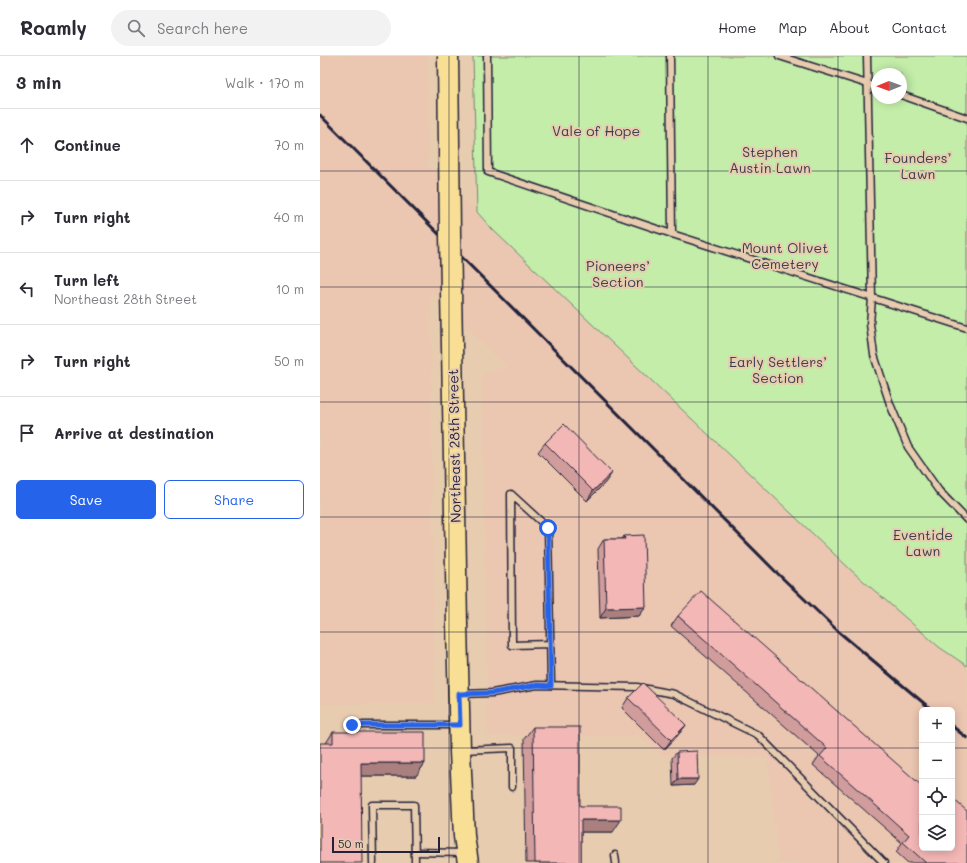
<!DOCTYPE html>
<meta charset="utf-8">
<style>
:root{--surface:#fff;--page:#f2f2f3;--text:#2b2b33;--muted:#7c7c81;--line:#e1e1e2;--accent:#2563eb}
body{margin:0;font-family:Mali,sans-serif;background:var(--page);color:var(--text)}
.controls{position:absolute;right:12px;bottom:12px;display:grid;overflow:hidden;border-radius:6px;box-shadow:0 2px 10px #0003}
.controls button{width:36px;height:36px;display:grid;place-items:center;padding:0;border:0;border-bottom:1px solid var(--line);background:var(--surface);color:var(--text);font:20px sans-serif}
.compass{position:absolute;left:551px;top:12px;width:36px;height:36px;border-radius:50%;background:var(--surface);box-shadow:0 2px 10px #0003;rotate:269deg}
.scale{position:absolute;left:12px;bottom:10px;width:108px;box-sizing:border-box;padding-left:4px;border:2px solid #22223b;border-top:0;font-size:11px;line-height:14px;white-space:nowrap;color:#22223b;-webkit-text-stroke:3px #e8ccaf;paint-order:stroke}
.stop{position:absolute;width:12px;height:12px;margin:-9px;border:3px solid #2563eb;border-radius:50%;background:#fff}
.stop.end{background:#2563eb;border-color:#fff;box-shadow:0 1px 4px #0008}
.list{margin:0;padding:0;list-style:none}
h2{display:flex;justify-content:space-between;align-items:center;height:52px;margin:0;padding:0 16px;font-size:17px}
h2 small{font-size:13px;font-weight:400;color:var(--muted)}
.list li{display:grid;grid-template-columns:26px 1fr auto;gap:12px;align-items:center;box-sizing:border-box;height:72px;padding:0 16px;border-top:1px solid var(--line)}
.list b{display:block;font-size:15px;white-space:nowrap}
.list p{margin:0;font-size:13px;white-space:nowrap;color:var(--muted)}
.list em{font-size:13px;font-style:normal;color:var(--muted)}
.actions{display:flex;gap:8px;padding:12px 16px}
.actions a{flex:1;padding:9px 0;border:1px solid var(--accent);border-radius:6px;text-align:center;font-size:14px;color:var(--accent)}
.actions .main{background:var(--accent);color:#fff}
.icon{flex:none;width:22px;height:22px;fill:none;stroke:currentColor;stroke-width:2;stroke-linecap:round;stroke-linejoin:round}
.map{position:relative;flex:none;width:647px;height:807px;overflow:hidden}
header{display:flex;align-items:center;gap:24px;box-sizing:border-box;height:56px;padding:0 20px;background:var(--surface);border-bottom:1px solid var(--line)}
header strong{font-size:19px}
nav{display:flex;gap:22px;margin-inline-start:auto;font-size:14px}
.search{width:280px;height:36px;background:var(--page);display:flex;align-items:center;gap:10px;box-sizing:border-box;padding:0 14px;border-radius:22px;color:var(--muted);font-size:15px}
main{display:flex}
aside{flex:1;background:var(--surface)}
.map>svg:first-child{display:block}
.built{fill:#ebc6b1;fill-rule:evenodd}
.green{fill:#c3eda9;stroke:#728872;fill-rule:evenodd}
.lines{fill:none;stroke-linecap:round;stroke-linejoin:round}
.lane-casing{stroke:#22223b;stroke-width:9}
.primary-casing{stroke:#22223b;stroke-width:23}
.lane{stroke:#e8ccaf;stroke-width:6}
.primary{stroke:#f9df96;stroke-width:20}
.rail{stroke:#22223b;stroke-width:3}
.primary-bridge-casing{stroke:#22223b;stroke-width:23;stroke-linecap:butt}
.primary-bridge{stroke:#f9df96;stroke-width:20}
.wall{fill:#d19d9c;stroke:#22223b}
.shaded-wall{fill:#aa807f;stroke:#22223b}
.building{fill:#f3b7b5;stroke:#22223b}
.route{stroke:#2563eb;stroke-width:5}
.grid{fill:none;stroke:#22223b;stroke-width:1;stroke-opacity:0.55}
.labels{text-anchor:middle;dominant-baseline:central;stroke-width:4;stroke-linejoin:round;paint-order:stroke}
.park-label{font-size:14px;fill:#3a404c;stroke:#e8ccaf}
.street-label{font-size:14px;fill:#22223b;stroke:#e8ccaf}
</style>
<header>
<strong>Roamly</strong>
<div class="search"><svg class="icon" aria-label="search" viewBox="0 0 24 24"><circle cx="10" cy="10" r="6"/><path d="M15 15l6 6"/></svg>Search here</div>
<nav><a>Home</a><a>Map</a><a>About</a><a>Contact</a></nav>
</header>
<main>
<aside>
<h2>3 min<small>Walk · 170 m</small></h2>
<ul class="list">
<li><svg class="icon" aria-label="ahead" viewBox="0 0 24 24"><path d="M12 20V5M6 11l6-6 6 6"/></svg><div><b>Continue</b></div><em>70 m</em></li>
<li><svg class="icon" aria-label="right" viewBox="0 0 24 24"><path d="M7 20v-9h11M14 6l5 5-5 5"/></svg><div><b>Turn right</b></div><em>40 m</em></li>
<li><svg class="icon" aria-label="left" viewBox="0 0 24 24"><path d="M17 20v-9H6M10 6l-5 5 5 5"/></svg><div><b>Turn left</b><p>Northeast 28th Street</p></div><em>10 m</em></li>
<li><svg class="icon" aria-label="right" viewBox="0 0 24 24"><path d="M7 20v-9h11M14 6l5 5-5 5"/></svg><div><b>Turn right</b></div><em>50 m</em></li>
<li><svg class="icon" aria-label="arrive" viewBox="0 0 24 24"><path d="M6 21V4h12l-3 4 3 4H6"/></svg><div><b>Arrive at destination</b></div></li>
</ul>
<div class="actions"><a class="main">Save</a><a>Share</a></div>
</aside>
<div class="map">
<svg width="647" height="807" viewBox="0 0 647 807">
<rect width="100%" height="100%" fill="#e8ccaf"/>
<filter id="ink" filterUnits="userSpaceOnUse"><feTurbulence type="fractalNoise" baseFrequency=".025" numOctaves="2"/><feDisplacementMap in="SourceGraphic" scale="8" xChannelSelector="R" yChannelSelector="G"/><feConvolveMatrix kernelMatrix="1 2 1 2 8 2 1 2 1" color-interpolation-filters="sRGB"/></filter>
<g filter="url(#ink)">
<!-- built -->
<path class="built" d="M 0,0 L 107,0 L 108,110 L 421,410 L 560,539 L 619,591 L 647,610 L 647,807 L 459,807 L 448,702 L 342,699 L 318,679 L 168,679 L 162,318 L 188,311 L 110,234 L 114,647 L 0,648 ZM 602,654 L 632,654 L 632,792 L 602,792 Z"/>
<!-- green -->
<path class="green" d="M 153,0 L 647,0 L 647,610 L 619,591 L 532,515 L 173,174 L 157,156 ZM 557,18 L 581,18 L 581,42 L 557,42 Z"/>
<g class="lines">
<!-- lane casing -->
<g class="lane-casing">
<g id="lane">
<path d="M 167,0 L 168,116 L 352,178 L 647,272"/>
<path d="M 350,0 L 352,178"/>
<path d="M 459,0 L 557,31"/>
<path d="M 547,0 L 552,242 L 550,268 L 554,299 L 570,348 L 588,391 L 619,435 L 647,464"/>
<path d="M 581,39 L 647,62"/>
<path d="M 231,588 L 192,589 L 191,438 L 228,472 L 231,629"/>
<path d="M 140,638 L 172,637 L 217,629 L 317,631 L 354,638 L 438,679 L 564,807"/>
<path d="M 32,669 L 137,669"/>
<path d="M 143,694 L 192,692 L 192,731"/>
<path d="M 95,796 L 142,797"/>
<path d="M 295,799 L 296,807"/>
<path d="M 53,807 L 52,749 L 94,749 L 95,807"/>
</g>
</g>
<!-- primary casing -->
<g class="primary-casing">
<path id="primary" d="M 137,569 L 140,695 L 144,780 L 148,807"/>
</g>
<!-- lane -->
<use href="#lane" class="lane"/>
<!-- primary -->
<use href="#primary" class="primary"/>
<!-- rail -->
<g class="rail">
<path d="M 0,59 L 455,515 L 519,576 L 612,654"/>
<path d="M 632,670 L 647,682"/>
</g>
<!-- primary-bridge casing -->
<g class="primary-bridge-casing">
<path id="primary-bridge" d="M 128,0 L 130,178 L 137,569"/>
</g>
<!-- primary-bridge -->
<use href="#primary-bridge" class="primary-bridge"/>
</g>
<!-- wall -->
<g class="wall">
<path d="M 225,387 L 285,427 L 267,445 L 218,396 Z"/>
<path d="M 304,480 L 326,551 L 319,560 L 280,562 L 278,493 L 284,483 L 302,483 Z"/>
<path d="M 358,560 L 647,807 L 588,807 L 576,796 L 582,787 L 493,709 L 499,700 L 351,570 Z"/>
<path d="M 308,642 L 366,669 L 359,678 L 344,694 L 302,652 Z"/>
<path d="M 213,671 L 260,750 L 293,776 L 261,776 L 261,807 L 206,807 L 204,683 Z"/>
<path d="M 13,676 L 105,707 L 96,720 L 41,720 L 6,687 Z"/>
<path d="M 357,696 L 374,729 L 353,730 L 352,702 Z"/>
</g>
<!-- shaded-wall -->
<g class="shaded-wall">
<path d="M 292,417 L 285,427 L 267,445 L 273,435 Z"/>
<path d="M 326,551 L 319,560 L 280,562 L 286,552 Z"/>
<path d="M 366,669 L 359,678 L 344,694 L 351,684 Z"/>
<path d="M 41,707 L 105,707 L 96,720 L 32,720 Z"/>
<path d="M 358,723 L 378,723 L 374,729 L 353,730 Z"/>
<path d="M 261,764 L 301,764 L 293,776 L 252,776 Z"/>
</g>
<!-- building -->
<g class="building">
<path d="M 244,368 L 292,417 L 273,435 L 225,387 Z"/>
<path d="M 324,479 L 326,551 L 286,552 L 284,483 L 305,483 L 304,480 Z"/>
<path d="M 381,535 L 602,730 L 602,792 L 632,792 L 632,742 L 647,755 L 647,807 L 606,807 L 583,786 L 589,779 L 500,700 L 507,692 L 358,560 Z"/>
<path d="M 323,627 L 366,669 L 351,684 L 308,642 Z"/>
<path d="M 213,671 L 260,671 L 260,750 L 301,750 L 301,764 L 261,764 L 261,807 L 215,807 Z"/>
<path d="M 13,676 L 105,676 L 105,707 L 41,707 L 42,807 L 0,807 L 0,687 L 13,687 Z"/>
<path d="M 377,695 L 378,723 L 358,723 L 357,696 Z"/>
</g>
</g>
<g class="lines" filter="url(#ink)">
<!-- route -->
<path class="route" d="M 32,669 L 140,669 L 139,638 L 172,637 L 217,629 L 231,630 L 228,472"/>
</g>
<!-- grid -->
<path class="grid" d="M 129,0 L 129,807M 259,0 L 259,807M 388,0 L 388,807M 518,0 L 518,807M 0,115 L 647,115M 0,231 L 647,231M 0,346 L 647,346M 0,461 L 647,461M 0,576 L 647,576M 0,692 L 602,692M 632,692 L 647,692"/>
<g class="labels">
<!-- park labels -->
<g class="park-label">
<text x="276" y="74">Vale of Hope</text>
<text x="450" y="95">Stephen<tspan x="450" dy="16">Austin Lawn</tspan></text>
<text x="598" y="101">Founders’<tspan x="598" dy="16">Lawn</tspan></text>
<text x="465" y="191">Mount Olivet<tspan x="465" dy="16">Cemetery</tspan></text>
<text x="298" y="209">Pioneers’<tspan x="298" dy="16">Section</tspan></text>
<text x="458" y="305">Early Settlers’<tspan x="458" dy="16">Section</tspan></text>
<text x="603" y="478">Eventide<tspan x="603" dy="16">Lawn</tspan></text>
</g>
<!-- street labels -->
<g class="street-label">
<text transform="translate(134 390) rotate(-91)">Northeast 28th Street</text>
</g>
</g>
</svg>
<div class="controls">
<button>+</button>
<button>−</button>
<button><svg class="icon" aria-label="locate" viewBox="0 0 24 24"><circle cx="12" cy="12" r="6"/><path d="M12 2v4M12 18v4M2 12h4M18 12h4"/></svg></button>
<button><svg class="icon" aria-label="layers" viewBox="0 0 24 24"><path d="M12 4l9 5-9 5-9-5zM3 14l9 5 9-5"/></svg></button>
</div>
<svg class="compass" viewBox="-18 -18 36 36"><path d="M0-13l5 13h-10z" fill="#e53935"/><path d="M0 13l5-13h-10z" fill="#7c7c81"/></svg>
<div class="scale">50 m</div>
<div class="stop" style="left:228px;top:472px"></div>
<div class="stop end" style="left:32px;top:669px"></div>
</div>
</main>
